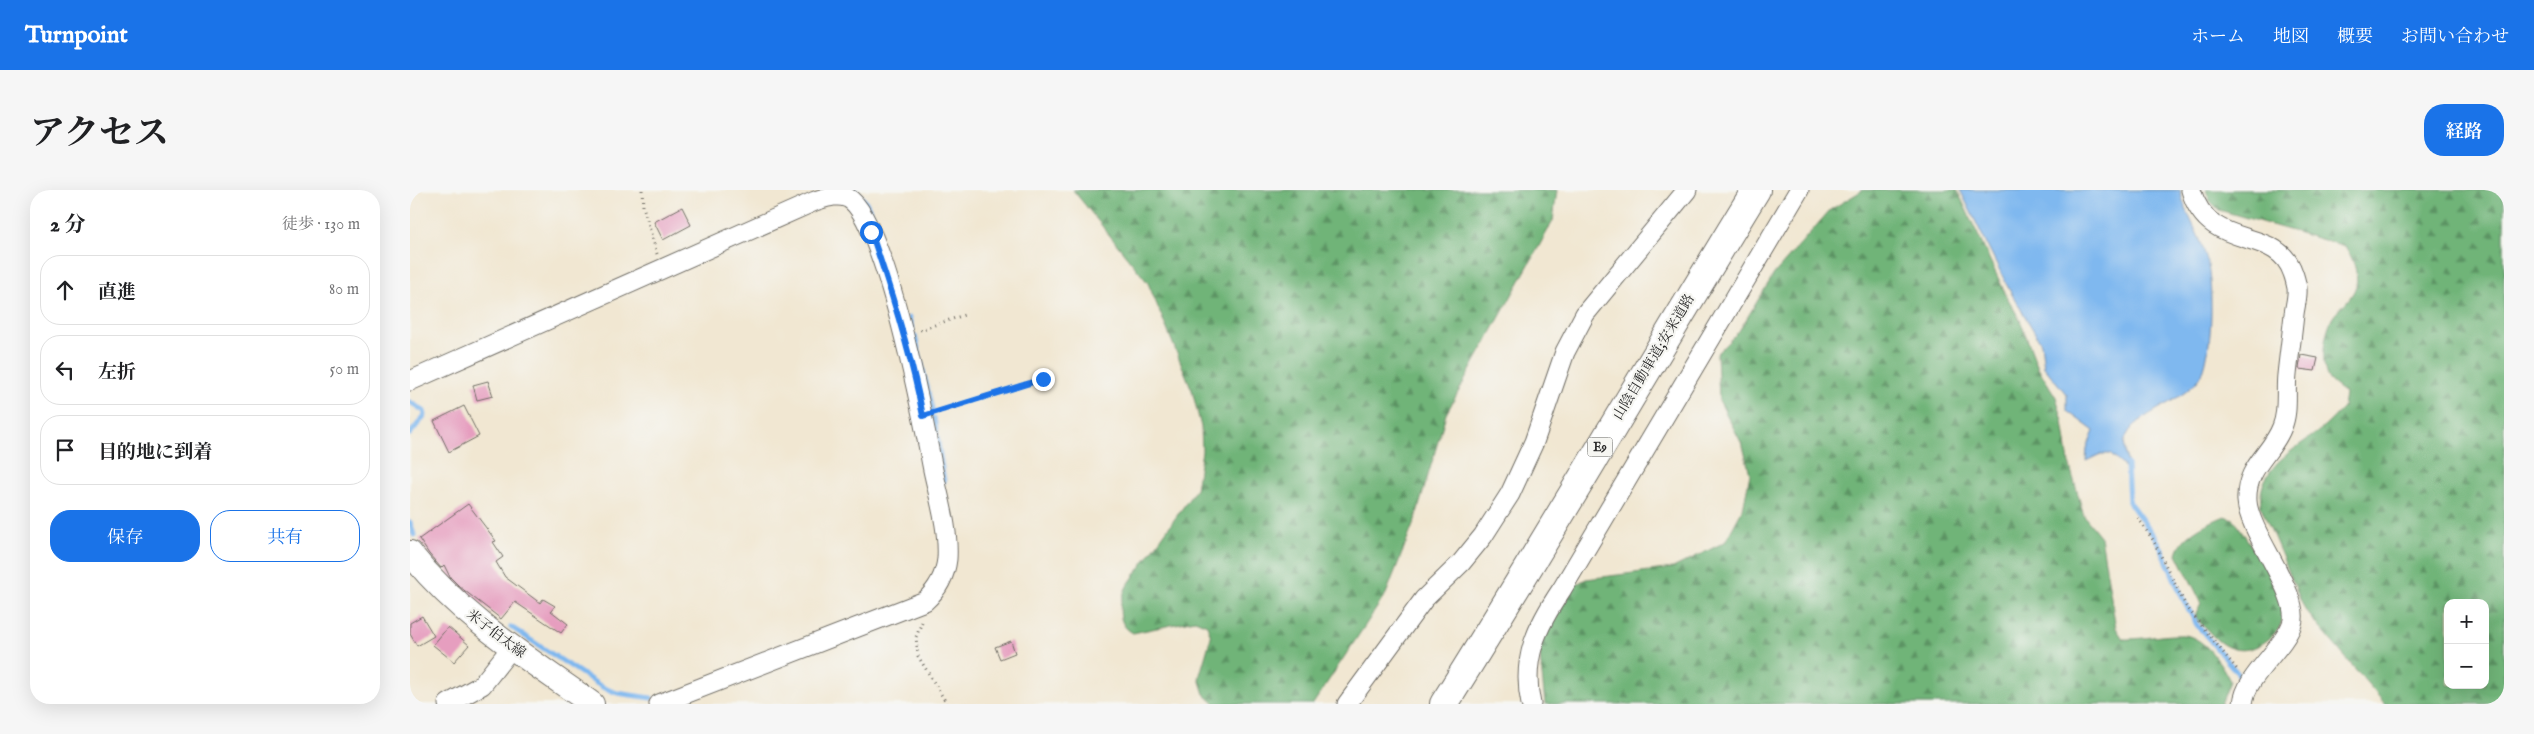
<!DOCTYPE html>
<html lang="ja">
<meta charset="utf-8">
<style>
:root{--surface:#fff;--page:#f6f6f6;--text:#202124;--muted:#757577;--line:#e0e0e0;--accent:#1a73e8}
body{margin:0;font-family:"IM FELL English","Noto Serif JP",serif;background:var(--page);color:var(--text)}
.controls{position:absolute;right:15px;bottom:15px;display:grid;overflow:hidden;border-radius:10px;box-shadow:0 5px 20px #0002}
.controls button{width:45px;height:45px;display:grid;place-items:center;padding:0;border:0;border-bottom:1px solid var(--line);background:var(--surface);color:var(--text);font:25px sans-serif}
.stop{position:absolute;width:15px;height:15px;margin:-11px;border:4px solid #1a73e8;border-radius:50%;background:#fff}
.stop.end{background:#1a73e8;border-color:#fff;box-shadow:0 1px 5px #0008}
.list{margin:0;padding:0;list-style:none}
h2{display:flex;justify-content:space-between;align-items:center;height:65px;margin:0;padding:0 20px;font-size:21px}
h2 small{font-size:16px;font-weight:400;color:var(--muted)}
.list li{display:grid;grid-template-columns:32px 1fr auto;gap:15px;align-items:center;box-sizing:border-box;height:70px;margin:0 10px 10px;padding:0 10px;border:1px solid var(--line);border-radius:20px}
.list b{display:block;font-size:19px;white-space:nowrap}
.list em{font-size:16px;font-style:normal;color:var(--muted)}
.actions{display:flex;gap:10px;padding:15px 20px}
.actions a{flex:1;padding:11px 0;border:1px solid var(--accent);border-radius:20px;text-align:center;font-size:18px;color:var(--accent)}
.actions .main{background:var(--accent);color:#fff}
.icon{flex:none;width:28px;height:28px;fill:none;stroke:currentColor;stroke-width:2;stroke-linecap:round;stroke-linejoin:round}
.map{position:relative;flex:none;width:2094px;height:514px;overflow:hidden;border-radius:20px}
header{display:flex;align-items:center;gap:30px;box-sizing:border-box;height:70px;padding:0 25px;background:var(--accent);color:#fff}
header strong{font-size:24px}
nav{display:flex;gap:28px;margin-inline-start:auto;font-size:18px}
.intro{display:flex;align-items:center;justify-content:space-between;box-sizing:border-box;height:120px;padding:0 30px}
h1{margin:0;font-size:35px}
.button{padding:12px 22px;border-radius:20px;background:var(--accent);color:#fff;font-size:18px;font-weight:700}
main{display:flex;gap:30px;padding:0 30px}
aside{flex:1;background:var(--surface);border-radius:20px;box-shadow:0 5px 20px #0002}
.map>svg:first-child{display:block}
.forest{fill:url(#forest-firs);stroke:#4e7052;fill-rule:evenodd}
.water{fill:#7fb8ef;stroke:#55728d}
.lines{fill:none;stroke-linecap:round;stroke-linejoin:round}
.stream{stroke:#7fb8ef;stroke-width:5}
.building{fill:#e69ebf}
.minor-casing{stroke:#706d65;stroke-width:21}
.major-casing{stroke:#706d65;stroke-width:26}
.highway-casing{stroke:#706d65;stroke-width:30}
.path{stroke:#706d65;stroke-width:3;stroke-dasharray:1 4;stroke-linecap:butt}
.minor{stroke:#fff;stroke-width:19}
.major{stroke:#fff;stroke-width:24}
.highway{stroke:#fff;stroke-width:28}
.route{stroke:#1a73e8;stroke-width:6}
.labels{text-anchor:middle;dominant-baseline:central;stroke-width:4.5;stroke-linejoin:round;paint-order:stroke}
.shield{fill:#f6f6f2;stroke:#686867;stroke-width:1}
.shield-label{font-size:12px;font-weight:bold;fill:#2b2b2b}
.street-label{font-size:14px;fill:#2b2b2b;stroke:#f6f6f2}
</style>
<header>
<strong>Turnpoint</strong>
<nav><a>ホーム</a><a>地図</a><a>概要</a><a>お問い合わせ</a></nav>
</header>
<div class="intro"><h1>アクセス</h1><a class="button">経路</a></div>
<main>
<aside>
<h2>2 分<small>徒歩 · 130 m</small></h2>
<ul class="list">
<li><svg class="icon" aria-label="ahead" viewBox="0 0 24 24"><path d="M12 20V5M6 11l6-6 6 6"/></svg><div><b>直進</b></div><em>80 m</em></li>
<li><svg class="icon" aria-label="left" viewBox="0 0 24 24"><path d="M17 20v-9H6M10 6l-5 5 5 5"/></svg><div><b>左折</b></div><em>50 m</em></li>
<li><svg class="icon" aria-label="arrive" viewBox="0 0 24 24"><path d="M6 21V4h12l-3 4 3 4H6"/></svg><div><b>目的地に到着</b></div></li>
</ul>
<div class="actions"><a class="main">保存</a><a>共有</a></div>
</aside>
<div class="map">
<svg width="2094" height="514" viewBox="0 0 2094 514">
<defs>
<pattern id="forest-firs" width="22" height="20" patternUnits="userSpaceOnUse" patternTransform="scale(1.25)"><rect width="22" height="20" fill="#70b478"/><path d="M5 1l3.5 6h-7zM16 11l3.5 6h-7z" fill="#5c9363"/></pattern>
</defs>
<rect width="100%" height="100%" fill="#f6f6f2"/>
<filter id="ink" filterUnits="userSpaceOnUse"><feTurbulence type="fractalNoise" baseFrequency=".02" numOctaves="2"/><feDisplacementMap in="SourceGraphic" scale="10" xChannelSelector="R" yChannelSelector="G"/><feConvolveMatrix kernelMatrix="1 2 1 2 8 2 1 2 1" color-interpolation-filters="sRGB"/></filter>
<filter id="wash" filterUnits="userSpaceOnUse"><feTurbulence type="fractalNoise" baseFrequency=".0096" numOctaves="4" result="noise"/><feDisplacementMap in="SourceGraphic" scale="20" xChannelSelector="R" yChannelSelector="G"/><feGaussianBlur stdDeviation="1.12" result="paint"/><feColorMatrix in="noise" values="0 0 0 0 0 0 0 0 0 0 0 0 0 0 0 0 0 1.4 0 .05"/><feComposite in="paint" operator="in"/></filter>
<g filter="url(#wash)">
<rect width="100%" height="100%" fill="#f1e7d2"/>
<!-- forest -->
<g class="forest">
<path d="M 663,0 L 1147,0 L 1143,31 L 1036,224 L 1005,330 L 976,404 L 903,514 L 805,514 L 794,504 L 789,488 L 801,447 L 797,435 L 785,430 L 723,443 C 705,434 709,412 717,396 L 786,299 L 792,261 L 791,237 L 782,200 L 738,93 Z"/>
<path d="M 1453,0 L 1547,0 L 1597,107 L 1610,130 L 1628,178 L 1646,207 L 1653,231 L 1659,273 L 1674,326 L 1691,347 L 1706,438 L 1713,449 C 1731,450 1766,442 1779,446 C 1798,452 1812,475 1820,491 L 1811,514 L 1135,514 L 1129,456 L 1163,396 L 1176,389 L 1263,378 L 1315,352 L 1333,319 L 1340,284 L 1333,256 L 1309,210 L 1307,163 L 1329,141 L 1364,84 L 1420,20 Z"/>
<path d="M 1796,0 L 2094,0 L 2094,514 L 1975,514 L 1895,420 L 1851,317 C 1846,276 1887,259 1914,237 C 1921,231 1927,224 1933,218 L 1935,203 C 1930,199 1924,195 1920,191 C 1909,178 1914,141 1923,127 C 1930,117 1942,109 1946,96 C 1949,82 1942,67 1935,56 L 1809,20 L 1800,11 ZM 2038,413 L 2075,413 L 2075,495 L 2038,495 Z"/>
<path d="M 1815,326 L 1824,329 L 1860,385 L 1875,418 C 1873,424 1872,435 1868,440 C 1848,463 1822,468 1801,444 C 1797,439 1788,432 1786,426 C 1785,422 1790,417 1791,412 L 1767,364 C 1771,344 1798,333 1815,326 Z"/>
</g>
<!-- water -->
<path class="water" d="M 1550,0 L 1770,0 C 1775,23 1788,41 1795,64 C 1804,89 1803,159 1792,184 C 1778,212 1722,223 1715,250 C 1713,259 1718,271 1718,280 L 1700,264 L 1691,264 L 1676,271 L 1677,258 L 1684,241 L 1657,221 L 1657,205 L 1634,177 L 1631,153 L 1600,101 Z"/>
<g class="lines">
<!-- stream -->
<g class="stream">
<path d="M 444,0 L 456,12 L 468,37"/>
<path d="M 499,128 L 502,139"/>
<path d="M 505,146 L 522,219"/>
<path d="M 0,212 L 14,221 L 15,225 L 0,244"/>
<path d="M 524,228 L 534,291"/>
<path d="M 1717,274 L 1719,312 L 1749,353 L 1773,409 L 1787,435 L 1830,486 L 1832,494"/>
<path d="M 0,332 L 4,345"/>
<path d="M 101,437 L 192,497 L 207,503 L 241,508"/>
</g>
</g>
<g id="blocks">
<!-- building -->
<g class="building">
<path d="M 272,17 L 281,35 L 253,50 L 244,32 Z"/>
<path d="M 1891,165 L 1908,168 L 1905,181 L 1889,179 Z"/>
<path d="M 78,191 L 83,206 L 67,210 L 63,195 Z"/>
<path d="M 54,216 L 69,246 L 39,262 L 24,231 Z"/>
<path d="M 58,314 L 86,351 L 83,352 L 93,367 L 86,372 L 95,387 L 130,413 L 133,409 L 145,416 L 141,421 L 158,434 L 151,443 L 105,412 L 91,429 L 50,397 L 40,387 L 34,375 L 31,378 L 19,364 L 9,349 Z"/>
<path d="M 12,426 L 24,446 L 7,456 L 0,444 L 0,433 Z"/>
<path d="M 38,437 L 59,455 L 44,472 L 23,455 Z"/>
<path d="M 601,451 L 605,463 L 590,469 L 585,457 Z"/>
</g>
</g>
</g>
<g filter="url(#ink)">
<use href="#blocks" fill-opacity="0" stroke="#706d65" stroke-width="1"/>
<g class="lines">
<!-- minor casing -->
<g class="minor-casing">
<g id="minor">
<path d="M 1781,0 C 1799,64 1867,34 1883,83 C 1885,88 1886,93 1887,98 C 1888,106 1885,116 1884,124 C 1882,145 1879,165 1877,185 C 1875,202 1879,221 1872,237 C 1862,264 1835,277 1837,311 C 1839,344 1892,406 1882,434 C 1873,460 1835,486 1833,514"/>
<path d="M 0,191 L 405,11 C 415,8 427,3 438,8 C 475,28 514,233 523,280 C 529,308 539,340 537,369 C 535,387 527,400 515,411 L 249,514"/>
<path d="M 38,514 L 72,495 L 102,457"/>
<path d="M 937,514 L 1014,409 L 1051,373 L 1073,346 L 1100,304 L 1124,252 L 1155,162 L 1175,124 L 1277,0"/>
<path d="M 1121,514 C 1111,469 1127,436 1152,399 L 1389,0"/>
</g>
</g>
<!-- major casing -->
<g class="major-casing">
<path id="major" d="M 0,363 C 50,426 117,468 182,514"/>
</g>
<!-- highway casing -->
<g class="highway-casing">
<path id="highway" d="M 1034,514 C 1141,344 1241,171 1346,0"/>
</g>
<!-- path -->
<g class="path">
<path d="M 232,0 L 233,16 L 247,64"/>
<path d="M 510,140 L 554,125"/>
<path d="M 529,222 L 623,191 L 636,190 L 640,198"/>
<path d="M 1728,328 L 1743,350 L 1776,416 L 1829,482"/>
<path d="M 512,432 L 506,447 L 508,466 L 537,514"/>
</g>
<!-- minor -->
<use href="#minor" class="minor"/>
<!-- major -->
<use href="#major" class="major"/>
<!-- highway -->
<use href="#highway" class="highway"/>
</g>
</g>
<g class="lines" filter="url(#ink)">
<!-- route -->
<path class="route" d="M 461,42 C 482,103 501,163 513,226 L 633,189"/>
</g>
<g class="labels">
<!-- shield labels -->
<rect class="shield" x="1177.5" y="247.5" width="25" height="19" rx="4"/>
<g class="shield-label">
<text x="1190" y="257">E9</text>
</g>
<!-- street labels -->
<g class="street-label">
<text transform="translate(1244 167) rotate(-59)">山陰自動車道;安来道路</text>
<text transform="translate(86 444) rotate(37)">米子伯太線</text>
</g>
</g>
</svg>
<div class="controls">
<button>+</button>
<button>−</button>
</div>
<div class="stop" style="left:461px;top:42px"></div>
<div class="stop end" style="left:633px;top:189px"></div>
</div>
</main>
